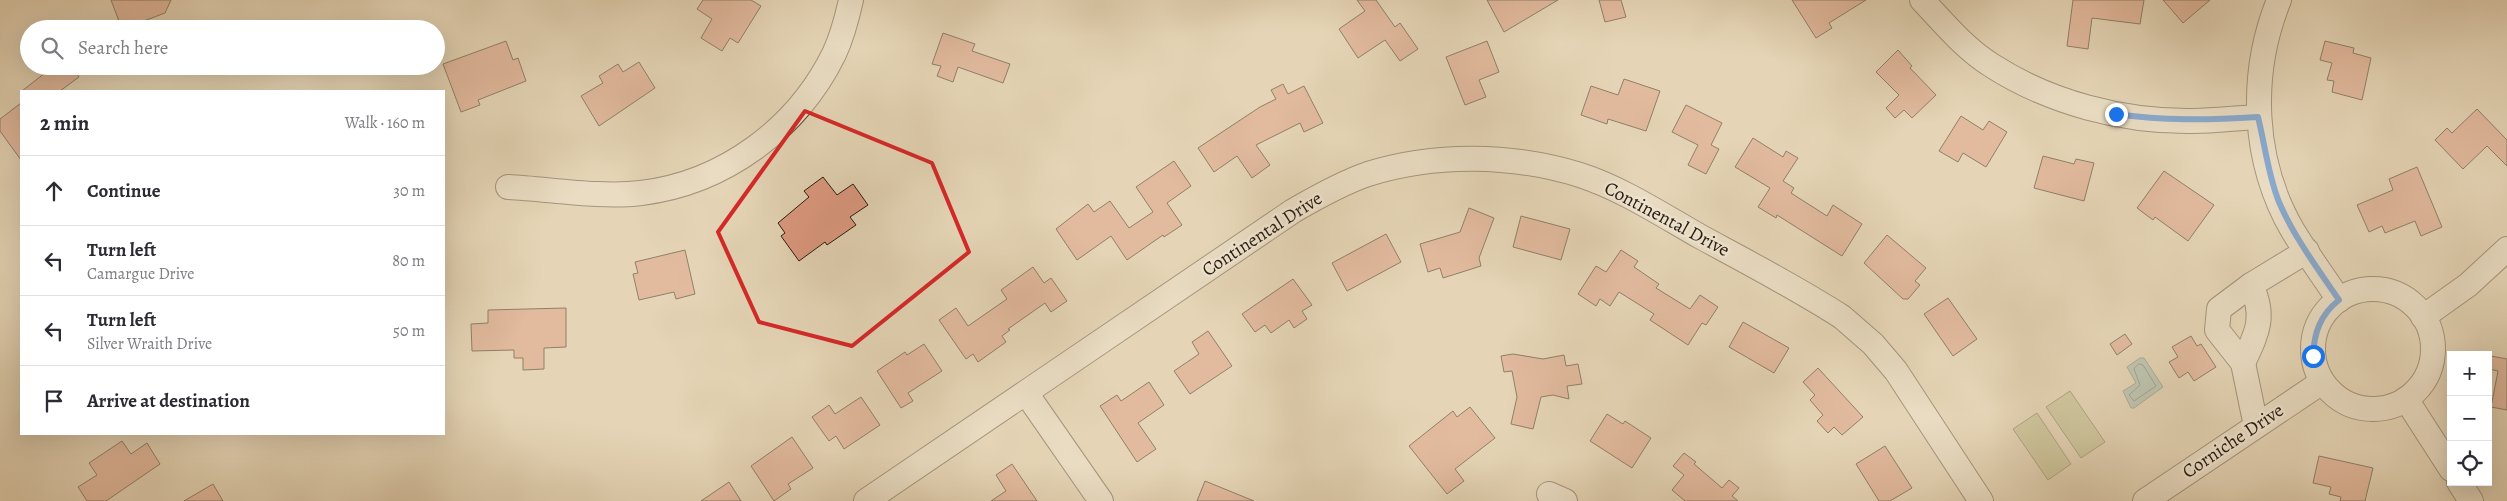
<!DOCTYPE html>
<meta charset="utf-8">
<style>
:root{--surface:#fff;--page:#f2f2f3;--text:#2b2b33;--muted:#7c7c81;--line:#e1e1e2}
body{margin:0;font-family:Alegreya,serif;background:var(--page);color:var(--text)}
.controls{position:absolute;right:15px;bottom:15px;display:grid;overflow:hidden;border-radius:0px;box-shadow:0 5px 20px #0002}
.controls button{width:45px;height:45px;display:grid;place-items:center;padding:0;border:0;border-bottom:1px solid var(--line);background:var(--surface);color:var(--text);font:25px sans-serif}
.stop{position:absolute;width:15px;height:15px;margin:-11px;border:4px solid #1a73e8;border-radius:50%;background:#fff}
.stop.end{background:#1a73e8;border-color:#fff;box-shadow:0 1px 5px #0008}
.list{margin:0;padding:0;list-style:none}
h2{display:flex;justify-content:space-between;align-items:center;height:65px;margin:0;padding:0 20px;font-size:21px}
h2 small{font-size:16px;font-weight:400;color:var(--muted)}
.list li{display:grid;grid-template-columns:32px 1fr auto;gap:15px;align-items:center;box-sizing:border-box;height:70px;padding:0 20px;border-top:1px solid var(--line)}
.list b{display:block;font-size:19px;white-space:nowrap}
.list p{margin:0;font-size:16px;white-space:nowrap;color:var(--muted)}
.list em{font-size:16px;font-style:normal;color:var(--muted)}
.icon{flex:none;width:28px;height:28px;fill:none;stroke:currentColor;stroke-width:2;stroke-linecap:round;stroke-linejoin:round}
.map{position:relative;flex:none;width:2507px;height:501px;overflow:hidden}
.search{position:absolute;background:var(--surface);box-shadow:0 5px 20px #0002;left:20px;top:20px;width:425px;height:55px;display:flex;align-items:center;gap:12px;box-sizing:border-box;padding:0 18px;border-radius:28px;color:var(--muted);font-size:19px}
.panel{position:absolute;background:var(--surface);box-shadow:0 5px 20px #0002;left:20px;top:90px;width:425px;height:345px;border-radius:0px}
.map>svg:first-child{display:block}
.green{fill:#bbbc89;stroke:#706b4b}
.water{fill:#96b8b4;stroke:#697971}
.lines{fill:none;stroke-linecap:round;stroke-linejoin:round}
.shore{stroke:#5e6960;stroke-width:1}
.building{fill:#de9a81;stroke:#261a0d}
.minor-casing{stroke:#564938;stroke-width:26}
.minor{stroke:#eee4d0;stroke-width:24}
.route{stroke:#1a73e8;stroke-width:6}
.marked{fill:none;stroke:#d62828;stroke-width:4;stroke-linejoin:round}
.labels{text-anchor:middle;dominant-baseline:central;stroke-width:5;stroke-linejoin:round;paint-order:stroke}
.street-label{font-size:19px;fill:#261a0d;stroke:#eee4d0}
</style>
<div class="map">
<svg width="2507" height="501" viewBox="0 0 2507 501">
<rect width="100%" height="100%" fill="#e5d6b7"/>
<filter id="stains"><feTurbulence type="fractalNoise" baseFrequency=".004" numOctaves="4"/><feColorMatrix values="0 0 0 0 .2 0 0 0 0 .09 0 0 0 0 .02 0 0 0 .5 -.17"/></filter>
<radialGradient id="worn" r=".72"><stop offset=".6" stop-color="#630" stop-opacity="0"/><stop offset="1" stop-color="#630" stop-opacity=".3"/></radialGradient>
<!-- green -->
<g class="green">
<path d="M 2070,391 L 2105,442 L 2081,458 L 2046,407 Z"/>
<path d="M 2037,413 L 2071,464 L 2048,480 L 2013,429 Z"/>
</g>
<!-- water -->
<path class="water" d="M 2140,358 L 2144,358 L 2163,387 L 2134,408 L 2131,408 L 2123,391 L 2136,383 L 2127,367 Z"/>
<g class="lines">
<!-- shore -->
<path class="shore" d="M 2139,364 L 2143,365 L 2156,386 L 2134,401 L 2129,395 L 2140,385 L 2134,369 Z"/>
</g>
<!-- building -->
<g class="building">
<path d="M 111,0 L 171,0 L 165,13 L 141,22 L 143,29 L 122,29 Z"/>
<path d="M 703,0 L 751,0 L 761,6 L 738,43 L 730,38 L 722,51 L 701,38 L 712,19 L 697,9 Z"/>
<path d="M 1357,0 L 1376,0 L 1395,27 L 1400,23 L 1418,49 L 1400,61 L 1385,40 L 1358,58 L 1339,29 L 1365,11 Z"/>
<path d="M 1487,0 L 1558,0 L 1504,32 Z"/>
<path d="M 1599,0 L 1621,0 L 1626,17 L 1605,22 Z"/>
<path d="M 1792,0 L 1866,0 L 1829,23 L 1832,28 L 1816,38 Z"/>
<path d="M 2073,0 L 2144,0 L 2140,24 L 2092,18 L 2088,49 L 2067,46 Z"/>
<path d="M 2163,0 L 2210,0 L 2183,23 Z"/>
<path d="M 943,33 L 975,44 L 972,51 L 1010,64 L 1003,83 L 958,67 L 953,82 L 937,76 L 941,66 L 932,64 Z"/>
<path d="M 506,41 L 513,60 L 518,58 L 526,81 L 478,100 L 480,105 L 461,112 L 443,64 Z"/>
<path d="M 1487,41 L 1499,72 L 1479,80 L 1486,97 L 1465,105 L 1446,57 Z"/>
<path d="M 2325,41 L 2354,48 L 2353,53 L 2371,58 L 2362,100 L 2332,92 L 2334,81 L 2327,80 L 2332,63 L 2320,60 Z"/>
<path d="M 1898,50 L 1912,66 L 1910,68 L 1936,95 L 1912,118 L 1904,110 L 1895,118 L 1886,108 L 1899,95 L 1876,72 Z"/>
<path d="M 639,62 L 655,88 L 599,126 L 581,96 L 603,83 L 599,76 L 618,64 L 623,72 Z"/>
<path d="M 67,66 L 70,66 L 79,77 L 60,91 L 22,91 L 50,69 L 55,75 Z"/>
<path d="M 1624,79 L 1660,91 L 1646,131 L 1608,119 L 1607,124 L 1581,115 L 1591,86 L 1618,95 Z"/>
<path d="M 1283,84 L 1288,94 L 1304,86 L 1323,123 L 1304,132 L 1300,123 L 1256,145 L 1270,165 L 1252,178 L 1237,156 L 1214,172 L 1198,148 L 1260,107 L 1276,99 L 1271,90 Z"/>
<path d="M 21,103 L 21,160 L 0,131 L 0,119 Z"/>
<path d="M 1686,105 L 1722,123 L 1711,145 L 1719,149 L 1706,174 L 1688,165 L 1698,145 L 1672,132 Z"/>
<path d="M 2477,109 L 2507,140 L 2507,166 L 2487,146 L 2463,169 L 2435,140 L 2447,128 L 2452,133 Z"/>
<path d="M 1961,116 L 1983,130 L 1989,121 L 2007,132 L 1986,167 L 1963,153 L 1958,162 L 1939,151 Z"/>
<path d="M 1753,138 L 1783,157 L 1786,151 L 1798,158 L 1783,181 L 1794,188 L 1791,193 L 1827,216 L 1833,205 L 1862,224 L 1842,256 L 1777,215 L 1776,218 L 1758,207 L 1770,188 L 1735,167 Z"/>
<path d="M 2043,156 L 2074,164 L 2076,159 L 2094,163 L 2084,201 L 2034,188 Z"/>
<path d="M 1174,161 L 1191,186 L 1167,203 L 1182,225 L 1164,237 L 1163,235 L 1127,260 L 1111,236 L 1077,260 L 1056,229 L 1088,204 L 1094,212 L 1110,201 L 1129,228 L 1153,212 L 1136,187 Z"/>
<path d="M 2417,167 L 2442,227 L 2421,236 L 2415,221 L 2385,233 L 2382,226 L 2369,232 L 2357,205 L 2393,190 L 2389,179 Z"/>
<path d="M 2164,171 L 2214,205 L 2188,241 L 2155,217 L 2153,220 L 2137,208 Z"/>
<path d="M 823,177 L 837,195 L 853,184 L 868,205 L 850,217 L 856,225 L 827,245 L 825,242 L 799,261 L 781,236 L 785,233 L 778,223 L 809,197 L 804,191 Z"/>
<path d="M 1469,208 L 1494,218 L 1479,258 L 1481,266 L 1443,278 L 1440,268 L 1428,272 L 1420,244 L 1460,232 Z"/>
<path d="M 1521,216 L 1570,229 L 1561,260 L 1513,247 Z"/>
<path d="M 1386,234 L 1401,262 L 1347,291 L 1332,263 Z"/>
<path d="M 1887,235 L 1926,268 L 1915,281 L 1920,285 L 1908,299 L 1903,299 L 1864,263 Z"/>
<path d="M 685,250 L 695,294 L 676,299 L 674,292 L 639,300 L 633,274 L 638,273 L 635,262 Z"/>
<path d="M 1621,250 L 1638,261 L 1634,267 L 1659,284 L 1656,288 L 1690,309 L 1700,295 L 1718,307 L 1706,325 L 1702,323 L 1688,345 L 1650,320 L 1654,314 L 1619,292 L 1610,306 L 1600,299 L 1596,306 L 1578,294 L 1596,266 L 1606,272 Z"/>
<path d="M 1033,267 L 1044,283 L 1051,278 L 1067,301 L 1051,312 L 1045,303 L 1008,329 L 1010,330 L 1002,336 L 1006,342 L 978,362 L 973,354 L 966,359 L 939,320 L 956,308 L 968,326 L 1007,299 L 1001,290 Z"/>
<path d="M 1293,279 L 1312,305 L 1302,311 L 1307,319 L 1294,328 L 1289,320 L 1271,333 L 1265,325 L 1255,332 L 1242,314 Z"/>
<path d="M 1948,298 L 1977,339 L 1953,356 L 1924,314 Z"/>
<path d="M 566,308 L 566,347 L 544,348 L 544,369 L 523,370 L 523,358 L 514,358 L 514,350 L 472,351 L 471,324 L 488,323 L 488,310 Z"/>
<path d="M 1743,322 L 1789,348 L 1774,373 L 1729,347 Z"/>
<path d="M 1208,331 L 1232,366 L 1190,394 L 1174,371 L 1199,354 L 1192,342 Z"/>
<path d="M 2125,334 L 2132,344 L 2117,355 L 2110,344 Z"/>
<path d="M 2191,336 L 2197,346 L 2201,344 L 2216,367 L 2194,381 L 2188,372 L 2179,378 L 2169,362 L 2178,357 L 2172,347 Z"/>
<path d="M 924,344 L 942,371 L 908,393 L 913,401 L 901,408 L 877,371 L 905,352 L 907,355 Z"/>
<path d="M 1513,354 L 1543,359 L 1564,355 L 1566,366 L 1578,364 L 1582,384 L 1567,386 L 1569,399 L 1553,395 L 1541,397 L 1533,429 L 1511,424 L 1517,397 L 1512,371 L 1504,372 L 1501,356 Z"/>
<path d="M 2491,356 L 2507,359 L 2507,410 L 2491,407 L 2498,371 L 2489,369 Z"/>
<path d="M 1818,368 L 1863,417 L 1842,435 L 1834,427 L 1828,433 L 1817,421 L 1823,415 L 1810,400 L 1815,395 L 1803,382 Z"/>
<path d="M 1149,382 L 1164,405 L 1138,423 L 1156,449 L 1137,462 L 1100,406 L 1117,395 L 1121,401 Z"/>
<path d="M 861,397 L 880,425 L 844,449 L 836,436 L 829,441 L 812,417 L 829,405 L 835,414 Z"/>
<path d="M 1470,407 L 1495,438 L 1455,469 L 1464,481 L 1447,494 L 1409,446 L 1453,411 L 1457,417 Z"/>
<path d="M 1607,414 L 1623,424 L 1625,421 L 1651,438 L 1632,468 L 1590,441 Z"/>
<path d="M 792,437 L 813,468 L 788,484 L 791,489 L 774,501 L 751,466 Z"/>
<path d="M 122,441 L 131,454 L 147,443 L 160,464 L 106,501 L 87,501 L 78,487 L 97,475 L 89,463 Z"/>
<path d="M 1885,446 L 1912,488 L 1890,501 L 1879,501 L 1856,464 Z"/>
<path d="M 1684,453 L 1696,462 L 1694,464 L 1722,488 L 1729,480 L 1739,488 L 1732,496 L 1738,501 L 1685,501 L 1672,490 L 1684,475 L 1673,466 Z"/>
<path d="M 2319,456 L 2373,468 L 2365,501 L 2340,501 L 2341,497 L 2329,494 L 2331,487 L 2313,483 Z"/>
<path d="M 1012,464 L 1037,501 L 991,501 L 1006,491 L 996,475 Z"/>
<path d="M 1205,481 L 1254,501 L 1197,501 Z"/>
<path d="M 729,482 L 741,501 L 701,501 Z"/>
<path d="M 213,484 L 223,501 L 184,501 Z"/>
</g>
<g class="lines">
<!-- minor casing -->
<g class="minor-casing">
<g id="minor">
<path d="M 1922,0 C 1943,22 1964,48 1991,65 C 2050,103 2123,122 2193,121 C 2214,121 2236,118 2257,117"/>
<path d="M 2279,0 C 2249,74 2252,161 2293,231 C 2307,254 2324,277 2339,300"/>
<path d="M 508,187 C 549,189 601,198 641,193 C 724,183 797,129 834,54 C 842,37 847,18 851,0"/>
<circle cx="2373" cy="349" r="60"/>
<path d="M 2423,317 L 2468,285 L 2507,249"/>
<path d="M 2243,363 C 2257,333 2266,317 2251,285"/>
<path d="M 1026,393 L 1101,501"/>
<path d="M 2406,399 L 2451,469"/>
<path d="M 2256,426 L 2243,363 L 2217,330 L 2219,309 L 2251,285 L 2307,251"/>
<path d="M 2459,482 L 2471,501"/>
<path d="M 1549,494 L 1565,501"/>
<path d="M 866,501 L 1293,211 C 1317,197 1342,183 1368,174 C 1435,153 1512,154 1580,175 C 1623,189 1662,215 1701,237 C 1749,263 1797,288 1842,317 L 1873,344 L 1896,371 L 1981,501"/>
<path d="M 2145,501 L 2322,382"/>
</g>
</g>
<!-- minor -->
<use href="#minor" class="minor"/>
</g>
<g class="lines">
<!-- route -->
<path class="route" d="M 2116,114 C 2164,121 2209,120 2258,117 C 2265,145 2268,175 2279,202 C 2294,237 2318,269 2339,300 C 2320,315 2314,333 2313,356"/>
</g>
<!-- marked area -->
<path d="M0 0H2507V501H0ZM 805,111 L 932,163 L 969,252 L 852,346 L 759,322 L 718,232 Z" fill="#e5d6b7" fill-opacity=".55" fill-rule="evenodd"/>
<path class="marked" d="M 805,111 L 932,163 L 969,252 L 852,346 L 759,322 L 718,232 Z"/>
<g class="labels">
<!-- street labels -->
<g class="street-label">
<text transform="translate(1667 219) rotate(28)">Continental Drive</text>
<text transform="translate(1262 234) rotate(-33)">Continental Drive</text>
<text transform="translate(2233 441) rotate(-34)">Corniche Drive</text>
</g>
</g>
<rect width="100%" height="100%" filter="url(#stains)"/>
<rect width="100%" height="100%" fill="url(#worn)"/>
</svg>
<div class="controls">
<button>+</button>
<button>−</button>
<button><svg class="icon" aria-label="locate" viewBox="0 0 24 24"><circle cx="12" cy="12" r="6"/><path d="M12 2v4M12 18v4M2 12h4M18 12h4"/></svg></button>
</div>
<div class="stop" style="left:2313px;top:356px"></div>
<div class="stop end" style="left:2116px;top:114px"></div>
<div class="search"><svg class="icon" aria-label="search" viewBox="0 0 24 24"><circle cx="10" cy="10" r="6"/><path d="M15 15l6 6"/></svg>Search here</div>
<section class="panel">
<h2>2 min<small>Walk · 160 m</small></h2>
<ul class="list">
<li><svg class="icon" aria-label="ahead" viewBox="0 0 24 24"><path d="M12 20V5M6 11l6-6 6 6"/></svg><div><b>Continue</b></div><em>30 m</em></li>
<li><svg class="icon" aria-label="left" viewBox="0 0 24 24"><path d="M17 20v-9H6M10 6l-5 5 5 5"/></svg><div><b>Turn left</b><p>Camargue Drive</p></div><em>80 m</em></li>
<li><svg class="icon" aria-label="left" viewBox="0 0 24 24"><path d="M17 20v-9H6M10 6l-5 5 5 5"/></svg><div><b>Turn left</b><p>Silver Wraith Drive</p></div><em>50 m</em></li>
<li><svg class="icon" aria-label="arrive" viewBox="0 0 24 24"><path d="M6 21V4h12l-3 4 3 4H6"/></svg><div><b>Arrive at destination</b></div></li>
</ul>
</section>
</div>
